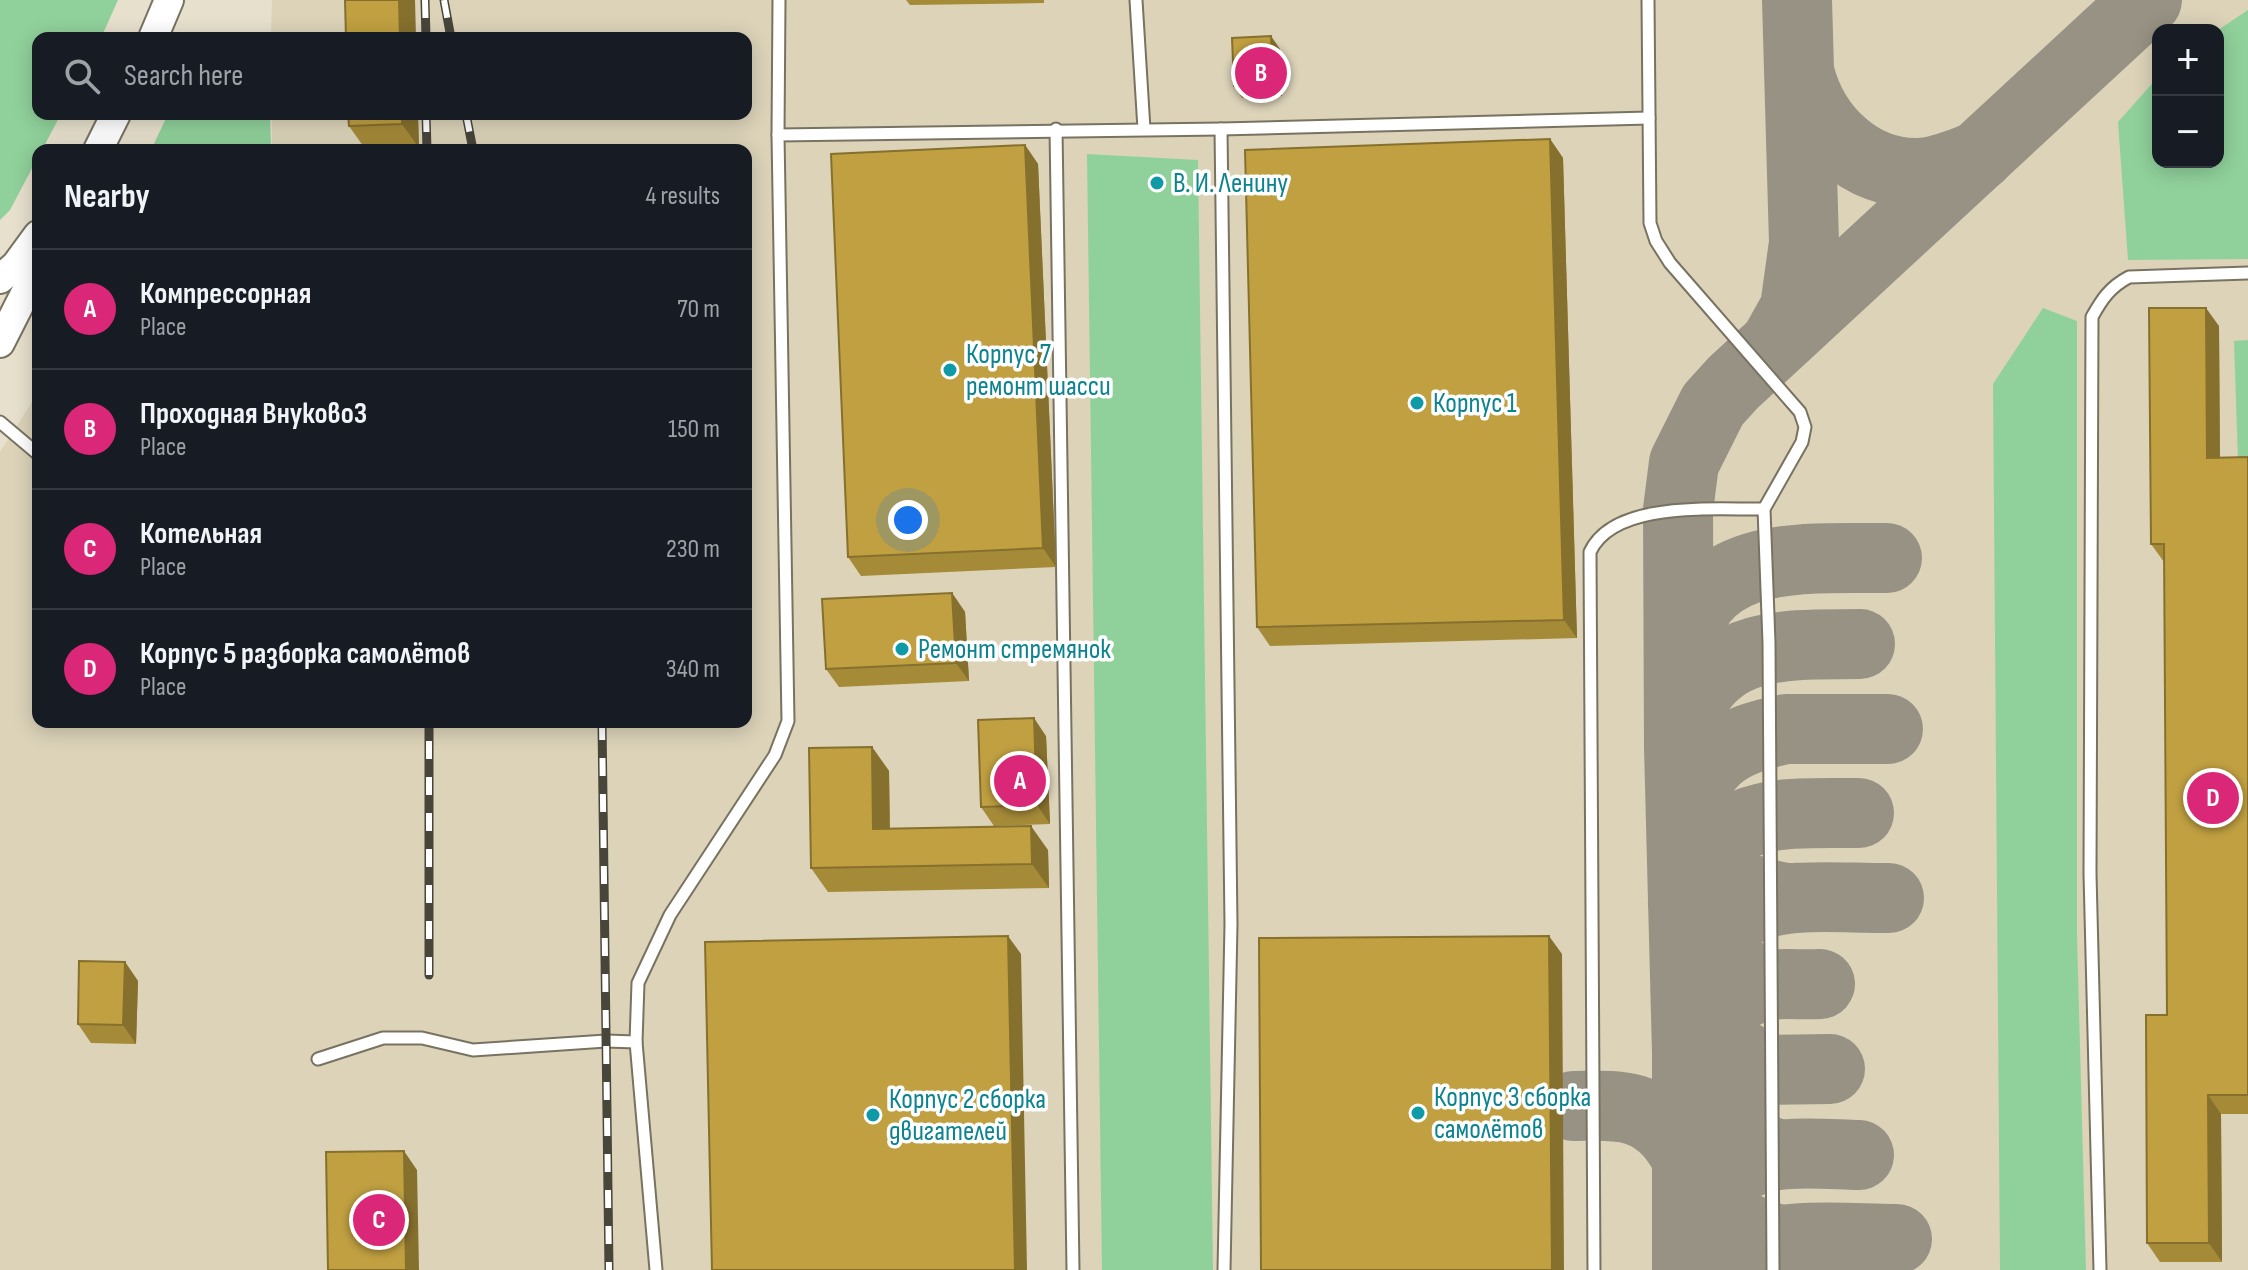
<!DOCTYPE html>
<meta charset="utf-8">
<style>
:root{--surface:#171b24;--page:#20242c;--text:#f1f3f6;--muted:#9ea1a6;--line:#363941;--accent:#db2777}
body{margin:0;font-family:"Sofia Sans Condensed",sans-serif;background:var(--page);color:var(--text)}
.controls{position:absolute;right:24px;top:24px;display:grid;overflow:hidden;border-radius:16px;box-shadow:0 4px 20px #0003}
.controls button{width:72px;height:72px;display:grid;place-items:center;padding:0;border:0;border-bottom:2px solid var(--line);background:var(--surface);color:var(--text);font:40px sans-serif}
.you{position:absolute;left:908px;top:520px;width:28px;height:28px;margin:-20px;border:6px solid #fff;border-radius:50%;background:#1a73e8;box-shadow:0 0 0 12px #1a73e833}
.badge{display:grid;place-items:center;width:52px;height:52px;border-radius:50%;background:var(--accent);color:#fff;font-size:26px;font-weight:700}
.pin{position:absolute;translate:-50% -50%;border:4px solid #fff;box-shadow:0 2px 8px #0006}
.list{margin:0;padding:0;list-style:none}
h2{display:flex;justify-content:space-between;align-items:center;height:104px;margin:0;padding:0 32px;font-size:34px}
h2 small{font-size:26px;font-weight:400;color:var(--muted)}
.list li{display:grid;grid-template-columns:52px 1fr auto;gap:24px;align-items:center;box-sizing:border-box;height:120px;padding:0 32px;border-top:2px solid var(--line)}
.list b{display:block;font-size:30px;white-space:nowrap}
.list p{margin:0;font-size:26px;white-space:nowrap;color:var(--muted)}
.list em{font-size:26px;font-style:normal;color:var(--muted)}
.icon{flex:none;width:44px;height:44px;fill:none;stroke:currentColor;stroke-width:2;stroke-linecap:round;stroke-linejoin:round}
.map{position:relative;flex:none;width:2248px;height:1270px;overflow:hidden}
.search{position:absolute;background:var(--surface);box-shadow:0 4px 20px #0003;left:32px;top:32px;width:720px;height:88px;display:flex;align-items:center;gap:20px;box-sizing:border-box;padding:0 28px;border-radius:16px;color:var(--muted);font-size:30px}
.panel{position:absolute;background:var(--surface);box-shadow:0 4px 20px #0003;left:32px;top:144px;width:720px;height:584px;border-radius:16px}
.map>svg:first-child{display:block}
.built{fill:#dcd3b9;fill-rule:evenodd}
.green{fill:#90d19b}
.lines{fill:none;stroke-linecap:round;stroke-linejoin:round}
.taxiway{stroke:#989284;stroke-width:70}
.service-casing{stroke:#787261;stroke-width:15}
.tertiary-casing{stroke:#787261;stroke-width:32}
.service{stroke:#fff;stroke-width:11}
.tertiary{stroke:#fff;stroke-width:28}
.rail-casing{stroke:#48453b;stroke-width:9}
.rail{stroke:#fff;stroke-width:6;stroke-dasharray:18;stroke-linecap:butt}
.wall{fill:#a58a38}
.shaded-wall{fill:#86702e}
.building{fill:#c0a041;stroke:#86702e;stroke-width:2}
.culture-dot{fill:#0f9aa8;stroke:#fff;stroke-width:3}
.labels{text-anchor:middle;dominant-baseline:central;stroke-width:7;stroke-linejoin:round;paint-order:stroke}
.culture-label{font-size:28px;fill:#0d838f;stroke:#fff;text-anchor:start}
</style>
<div class="map">
<svg width="2248" height="1270" viewBox="0 0 2248 1270">
<rect width="100%" height="100%" fill="#e7e0cd"/>
<!-- built -->
<path class="built" d="M 272,0 L 2248,0 L 2248,1270 L 0,1270 L 0,452 L 38,393 L 38,722 L 746,722 L 746,150 L 272,150 L 272,114 L 746,114 L 746,38 L 271,38 ZM 2158,30 L 2218,30 L 2218,162 L 2158,162 Z"/>
<!-- green -->
<g class="green">
<path d="M 0,0 L 118,0 L 101,38 L 38,38 L 38,114 L 61,114 L 42,150 L 38,150 L 38,157 L 10,210 L 0,220 Z"/>
<path d="M 2248,10 L 2248,259 L 2128,260 L 2118,122 L 2158,77 L 2158,162 L 2218,162 L 2218,30 Z"/>
<path d="M 168,114 L 270,114 L 271,150 L 151,150 Z"/>
<path d="M 1087,154 L 1198,160 L 1213,1270 L 1102,1270 Z"/>
<path d="M 2043,308 L 2077,321 L 2077,935 L 2086,1270 L 2000,1270 L 1993,384 Z"/>
<path d="M 2248,340 L 2248,461 L 2238,461 L 2234,341 Z"/>
</g>
<g class="lines">
<!-- taxiway -->
<g class="taxiway">
<path d="M 1800,75 C 1814,129 1861,175 1919,173 C 1941,172 1959,163 1979,156"/>
<path d="M 1776,342 L 1795,308 L 1804,243 L 1797,0"/>
<path d="M 1680,657 C 1696,546 1803,559 1887,558"/>
<path d="M 1681,741 C 1684,729 1685,716 1691,705 C 1724,638 1797,645 1860,644"/>
<path d="M 1787,898 C 1725,888 1707,870 1681,814 C 1705,758 1726,741 1786,729 L 1888,729"/>
<path d="M 1767,986 C 1723,962 1705,946 1683,902 C 1720,806 1769,813 1859,813"/>
<path d="M 1770,1070 L 1721,1044 L 1686,990 C 1728,881 1789,898 1889,898"/>
<path d="M 1729,1091 L 1770,1070 L 1830,1069"/>
<path d="M 1573,1106 C 1593,1106 1616,1104 1635,1110 C 1704,1132 1683,1221 1782,1240"/>
<path d="M 1777,1154 C 1726,1137 1709,1122 1687,1073 C 1698,1033 1724,993 1769,985 C 1785,983 1804,985 1820,984"/>
<path d="M 1733,1171 C 1770,1147 1817,1154 1859,1155"/>
<path d="M 1737,1254 C 1785,1230 1845,1239 1897,1239"/>
<path d="M 1687,1270 L 1687,1053 L 1679,747 L 1678,510 L 1684,463 L 1713,405 L 1733,383 L 2147,0"/>
</g>
<!-- service casing -->
<g class="service-casing">
<g id="service">
<path d="M 1136,0 L 1144,129"/>
<path d="M 1648,0 L 1650,223 L 1656,241 L 1670,263 L 1800,412 L 1805,427 L 1802,442 L 1764,509 L 1769,643 L 1773,1270"/>
<path d="M 1056,129 L 1073,1270"/>
<path d="M 1221,129 L 1231,924 L 1224,1270"/>
<path d="M 778,135 L 779,0"/>
<path d="M 0,422 L 38,454"/>
<path d="M 318,1059 L 383,1038 L 422,1038 L 473,1050 L 606,1041 L 636,1042"/>
<path d="M 656,1270 L 636,1042 L 638,983 L 670,915 L 775,755 L 788,721 L 778,135 L 1221,129 L 1649,118"/>
<path d="M 1594,1270 L 1590,552 C 1614,500 1715,510 1764,509"/>
<path d="M 2100,1270 L 2090,874 L 2092,317 C 2102,299 2110,287 2129,277 L 2248,273"/>
</g>
</g>
<!-- tertiary casing -->
<g class="tertiary-casing">
<g id="tertiary">
<path d="M 153,38 L 169,0"/>
<path d="M 98,150 L 116,114"/>
<path d="M 0,279 L 16,265 L 38,235"/>
<path d="M 0,343 L 38,268"/>
</g>
</g>
<!-- service -->
<use href="#service" class="service"/>
<!-- tertiary -->
<use href="#tertiary" class="tertiary"/>
<!-- rail casing -->
<g class="rail-casing">
<g id="rail">
<path d="M 425,0 L 426,38"/>
<path d="M 444,0 L 451,38"/>
<path d="M 426,114 L 427,150"/>
<path d="M 466,114 L 473,150"/>
<path d="M 602,722 L 609,1270"/>
<path d="M 429,975 L 429,722"/>
</g>
</g>
<!-- rail -->
<use href="#rail" class="rail"/>
</g>
<!-- wall -->
<g class="wall">
<path d="M 906,0 L 1044,0 L 1044,3 L 910,5 Z"/>
<path d="M 1280,49 L 1282,96 L 1242,98 L 1234,86 Z"/>
<path d="M 348,114 L 418,114 L 419,148 L 366,150 L 349,126 Z"/>
<path d="M 1550,139 L 1563,158 L 1577,638 L 1270,646 L 1257,627 Z"/>
<path d="M 1025,145 L 1038,164 L 1056,567 L 861,576 L 848,557 Z"/>
<path d="M 2219,326 L 2220,457 L 2248,457 L 2248,1114 L 2221,1114 L 2222,1262 L 2160,1262 L 2147,1243 L 2167,1015 L 2164,562 L 2151,544 Z"/>
<path d="M 952,593 L 965,612 L 969,681 L 839,687 L 826,669 Z"/>
<path d="M 1046,736 L 1050,824 L 994,826 L 981,807 Z"/>
<path d="M 872,747 L 889,771 L 890,829 L 1048,850 L 1049,888 L 828,892 L 811,868 Z"/>
<path d="M 125,962 L 138,981 L 136,1044 L 91,1043 L 78,1024 Z"/>
</g>
<!-- shaded-wall -->
<g class="shaded-wall">
<path d="M 399,0 L 415,0 L 416,38 L 400,38 Z"/>
<path d="M 1271,36 L 1280,49 L 1282,96 L 1273,84 Z"/>
<path d="M 402,114 L 418,114 L 419,148 L 402,124 Z"/>
<path d="M 1550,139 L 1563,158 L 1577,638 L 1564,620 Z"/>
<path d="M 1025,145 L 1038,164 L 1056,567 L 1043,548 Z"/>
<path d="M 2206,308 L 2219,326 L 2220,476 L 2207,458 Z"/>
<path d="M 952,593 L 965,612 L 969,681 L 956,663 Z"/>
<path d="M 1034,718 L 1046,736 L 1050,824 L 1037,805 Z"/>
<path d="M 872,747 L 889,771 L 890,853 L 873,829 Z"/>
<path d="M 1031,826 L 1048,850 L 1049,888 L 1032,864 Z"/>
<path d="M 1008,936 L 1021,954 L 1027,1270 L 1015,1270 Z"/>
<path d="M 1549,936 L 1562,954 L 1564,1270 L 1552,1270 Z"/>
<path d="M 125,962 L 138,981 L 136,1044 L 123,1025 Z"/>
<path d="M 2208,1095 L 2221,1114 L 2222,1262 L 2209,1243 Z"/>
<path d="M 404,1151 L 417,1170 L 419,1270 L 406,1270 Z"/>
</g>
<!-- building -->
<g class="building">
<path d="M 345,0 L 399,0 L 400,38 L 346,38 Z"/>
<path d="M 1271,36 L 1273,84 L 1234,86 L 1232,38 Z"/>
<path d="M 348,114 L 402,114 L 402,124 L 349,126 Z"/>
<path d="M 1550,139 L 1564,620 L 1257,627 L 1245,150 Z"/>
<path d="M 1025,145 L 1043,548 L 848,557 L 831,154 Z"/>
<path d="M 708,147 L 709,150 L 640,150 L 640,148 Z"/>
<path d="M 2149,308 L 2206,308 L 2207,458 L 2248,457 L 2248,1095 L 2208,1095 L 2209,1243 L 2147,1243 L 2146,1015 L 2167,1015 L 2164,544 L 2151,544 Z"/>
<path d="M 952,593 L 956,663 L 826,669 L 822,599 Z"/>
<path d="M 1034,718 L 1037,805 L 981,807 L 978,720 Z"/>
<path d="M 872,747 L 873,829 L 1031,826 L 1032,864 L 811,868 L 809,748 Z"/>
<path d="M 1008,936 L 1015,1270 L 712,1270 L 705,942 Z"/>
<path d="M 1549,936 L 1552,1270 L 1261,1270 L 1259,938 Z"/>
<path d="M 79,961 L 125,962 L 123,1025 L 78,1024 Z"/>
<path d="M 404,1151 L 406,1270 L 328,1270 L 326,1152 Z"/>
</g>
<!-- markers -->
<g class="culture-dot">
<circle cx="1157" cy="183" r="8"/>
<circle cx="950" cy="370" r="8"/>
<circle cx="1417" cy="403" r="8"/>
<circle cx="902" cy="649" r="8"/>
<circle cx="1418" cy="1113" r="8"/>
<circle cx="873" cy="1115" r="8"/>
</g>
<g class="labels">
<!-- culture labels -->
<g class="culture-label">
<text x="1173" y="183">В. И. Ленину</text>
<text x="966" y="354">Корпус 7<tspan x="966" dy="32">ремонт шасси</tspan></text>
<text x="1433" y="403">Корпус 1</text>
<text x="918" y="649">Ремонт стремянок</text>
<text x="1434" y="1097">Корпус 3 сборка<tspan x="1434" dy="32">самолётов</tspan></text>
<text x="889" y="1099">Корпус 2 сборка<tspan x="889" dy="32">двигателей</tspan></text>
</g>
</g>
</svg>
<div class="controls">
<button>+</button>
<button>−</button>
</div>
<div class="you"></div>
<div class="pin badge" style="left:1020px;top:781px">A</div>
<div class="pin badge" style="left:1261px;top:73px">B</div>
<div class="pin badge" style="left:379px;top:1220px">C</div>
<div class="pin badge" style="left:2213px;top:798px">D</div>
<div class="search"><svg class="icon" aria-label="search" viewBox="0 0 24 24"><circle cx="10" cy="10" r="6"/><path d="M15 15l6 6"/></svg>Search here</div>
<section class="panel">
<h2>Nearby<small>4 results</small></h2>
<ul class="list">
<li><span class="badge">A</span><div><b>Компрессорная</b><p>Place</p></div><em>70 m</em></li>
<li><span class="badge">B</span><div><b>Проходная Внуково3</b><p>Place</p></div><em>150 m</em></li>
<li><span class="badge">C</span><div><b>Котельная</b><p>Place</p></div><em>230 m</em></li>
<li><span class="badge">D</span><div><b>Корпус 5 разборка самолётов</b><p>Place</p></div><em>340 m</em></li>
</ul>
</section>
</div>
